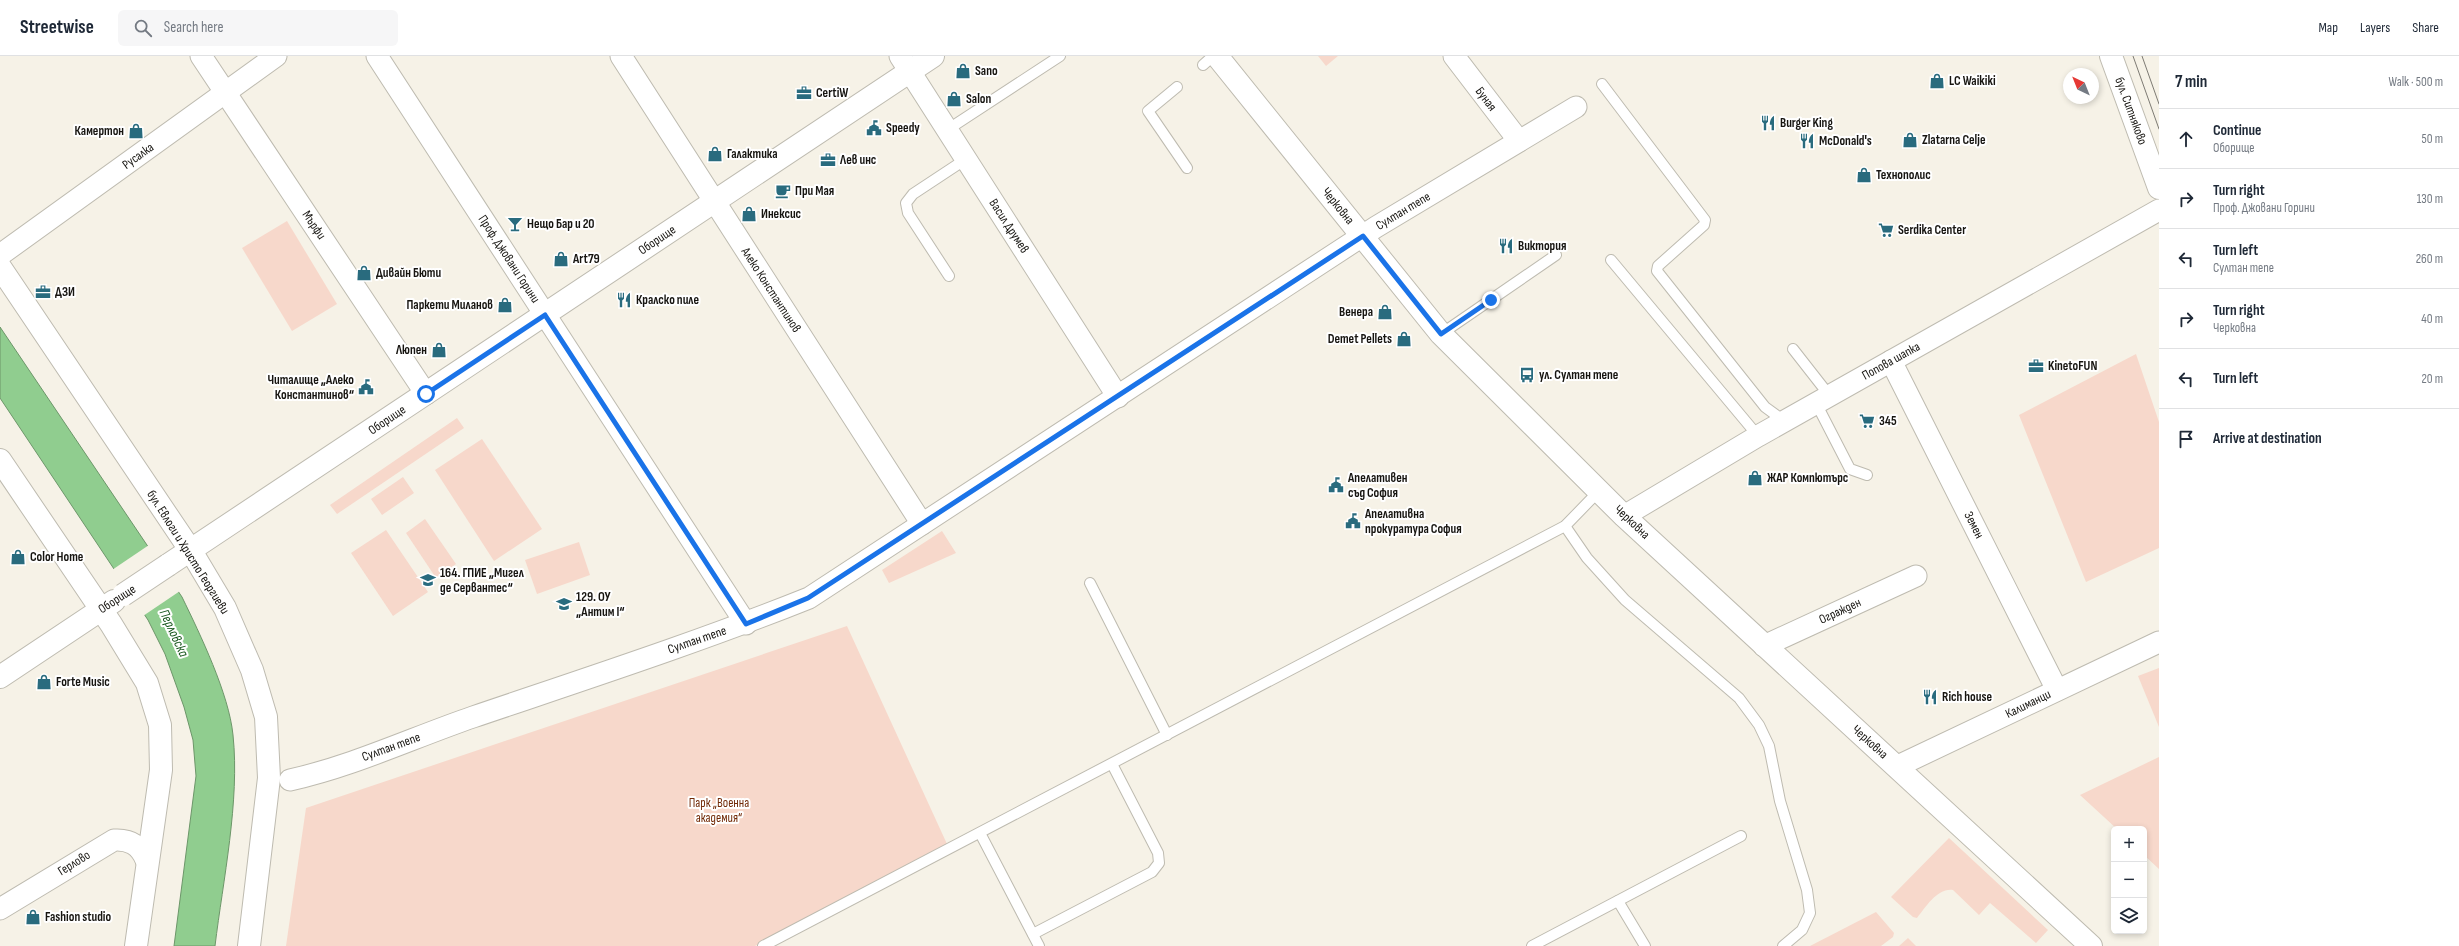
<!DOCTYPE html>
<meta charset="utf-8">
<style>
:root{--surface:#fff;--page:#f6f6f7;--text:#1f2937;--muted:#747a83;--line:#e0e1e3}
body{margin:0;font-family:"Sofia Sans Condensed",sans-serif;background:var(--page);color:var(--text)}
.controls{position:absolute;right:12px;bottom:12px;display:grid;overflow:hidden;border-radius:6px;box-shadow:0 2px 6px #0003}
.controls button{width:36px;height:36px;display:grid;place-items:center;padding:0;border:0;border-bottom:1px solid var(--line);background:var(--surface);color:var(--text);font:20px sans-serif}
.compass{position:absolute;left:2063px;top:12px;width:36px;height:36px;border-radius:50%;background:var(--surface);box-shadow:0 2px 6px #0003;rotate:317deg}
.stop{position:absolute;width:12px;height:12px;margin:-9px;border:3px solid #1a73e8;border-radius:50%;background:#fff}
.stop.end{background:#1a73e8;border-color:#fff;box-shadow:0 1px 4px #0008}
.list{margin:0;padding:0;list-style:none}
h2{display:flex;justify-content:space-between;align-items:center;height:52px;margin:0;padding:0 16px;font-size:17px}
h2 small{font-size:13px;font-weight:400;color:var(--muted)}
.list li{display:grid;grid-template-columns:26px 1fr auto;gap:12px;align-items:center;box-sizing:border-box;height:60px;padding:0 16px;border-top:1px solid var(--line)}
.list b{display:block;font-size:15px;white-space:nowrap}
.list p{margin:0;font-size:13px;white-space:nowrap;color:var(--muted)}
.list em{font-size:13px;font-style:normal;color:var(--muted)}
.icon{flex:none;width:22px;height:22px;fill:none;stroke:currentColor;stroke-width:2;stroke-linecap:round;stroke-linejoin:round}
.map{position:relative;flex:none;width:2159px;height:890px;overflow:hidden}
header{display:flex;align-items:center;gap:24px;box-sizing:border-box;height:56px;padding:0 20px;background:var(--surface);border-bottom:1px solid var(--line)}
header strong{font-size:19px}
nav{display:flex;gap:22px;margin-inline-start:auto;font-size:14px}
.search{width:280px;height:36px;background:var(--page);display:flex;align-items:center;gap:10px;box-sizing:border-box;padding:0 14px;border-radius:6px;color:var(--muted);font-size:15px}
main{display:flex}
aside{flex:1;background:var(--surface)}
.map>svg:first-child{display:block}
.green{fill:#f7d8cb}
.water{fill:#90cd8f;stroke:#6c9669}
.pier{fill:#f6f2e7}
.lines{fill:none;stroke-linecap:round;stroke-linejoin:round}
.lane-casing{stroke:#bebbb0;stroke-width:12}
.street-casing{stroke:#bebbb0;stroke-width:23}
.secondary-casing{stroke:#bebbb0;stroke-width:24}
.primary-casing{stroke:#bebbb0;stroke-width:24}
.lane{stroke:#fff;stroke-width:10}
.street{stroke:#fff;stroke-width:21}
.secondary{stroke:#fff;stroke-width:22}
.primary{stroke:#fff;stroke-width:22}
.tram{stroke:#7d7a73;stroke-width:1}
.secondary-bridge-casing{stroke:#bebbb0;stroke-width:24;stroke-linecap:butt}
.secondary-bridge{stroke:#fff;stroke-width:22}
.route{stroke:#1a73e8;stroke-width:5}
.labels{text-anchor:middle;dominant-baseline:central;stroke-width:4;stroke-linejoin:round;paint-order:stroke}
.poi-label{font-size:13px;font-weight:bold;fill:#171511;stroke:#fff;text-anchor:start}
.street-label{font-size:13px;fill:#171511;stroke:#fff}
.park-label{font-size:13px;fill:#722b08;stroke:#fff}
.water-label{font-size:14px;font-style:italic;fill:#145319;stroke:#fff}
</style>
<header>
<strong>Streetwise</strong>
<div class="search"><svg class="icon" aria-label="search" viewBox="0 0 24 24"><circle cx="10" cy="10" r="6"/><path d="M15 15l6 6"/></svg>Search here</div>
<nav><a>Map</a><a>Layers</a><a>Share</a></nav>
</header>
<main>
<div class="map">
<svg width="2159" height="890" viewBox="0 0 2159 890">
<rect width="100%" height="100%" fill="#f6f2e7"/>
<!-- green -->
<g class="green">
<path d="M 1318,0 L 1338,0 L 1326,10 Z"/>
<path d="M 287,165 L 337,248 L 292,275 L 242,192 Z"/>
<path d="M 2136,298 L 2159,366 L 2159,492 L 2086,526 L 2019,359 Z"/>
<path d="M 457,362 L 464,372 L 337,458 L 330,449 Z"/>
<path d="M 482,383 L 542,473 L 494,505 L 435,414 Z"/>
<path d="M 403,421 L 414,437 L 382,459 L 371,443 Z"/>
<path d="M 425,463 L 456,508 L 436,522 L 406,477 Z"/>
<path d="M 386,474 L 428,536 L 393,560 L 351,497 Z"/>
<path d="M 942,475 L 956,497 L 889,527 L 882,514 Z"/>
<path d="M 579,486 L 590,519 L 537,538 L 525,504 Z"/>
<path d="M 847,570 L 947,788 L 755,890 L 286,890 L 306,752 Z"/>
<path d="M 2159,612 L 2159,671 L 2138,620 Z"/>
<path d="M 2159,701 L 2159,813 L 2144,799 L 2144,773 L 2117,773 L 2080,739 Z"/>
<path d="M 1949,782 L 2048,874 L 2036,887 L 1990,847 L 1979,859 L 1953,834 C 1937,832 1926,851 1917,862 L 1913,861 L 1891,841 Z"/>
<path d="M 1876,856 L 1894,877 L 1893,881 L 1881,890 L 1810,890 Z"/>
<path d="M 1908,882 L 1916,890 L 1899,890 Z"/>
</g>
<!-- water -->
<path class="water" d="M 0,271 L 182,541 C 200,578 229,638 233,679 C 240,745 223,824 215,890 L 174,890 L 196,720 L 193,684 L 184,651 L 165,598 L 148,564 L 0,342 Z"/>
<!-- pier -->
<path class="pier" d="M 149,489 L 180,535 L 143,560 L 112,514 Z"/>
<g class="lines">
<!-- lane casing -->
<g class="lane-casing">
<g id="lane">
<path d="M 1203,9 L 1213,0"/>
<path d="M 1602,28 L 1705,164 L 1704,169 L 1658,210 L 1657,215 L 1765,351 L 1784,365"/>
<path d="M 1177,31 L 1148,55 L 1187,112"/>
<path d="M 947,74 L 1060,0"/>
<path d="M 1611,204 L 1758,380"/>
<path d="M 949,220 L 908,157 L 906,147 L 913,138 L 966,103"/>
<path d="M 1441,278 L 1556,199"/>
<path d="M 1793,293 L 1829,339"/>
<path d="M 1816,347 L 1850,413 L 1867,419"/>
<path d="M 1565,470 L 1587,502 L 1625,544 L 1739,642 L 1759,669 L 1769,690 L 1780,745 L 1807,834 L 1810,857 L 1802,874 L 1783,890"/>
<path d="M 1090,527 L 1167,679"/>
<path d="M 980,777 L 1039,890"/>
<path d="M 1618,845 L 1645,890"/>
<path d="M 1033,878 L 1152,816 L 1159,807 L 1158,797 L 1112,708"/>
<path d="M 763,890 L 1565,470 L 1599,435"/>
<path d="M 1532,890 L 1741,780"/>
</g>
</g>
<!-- street casing -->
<g class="street-casing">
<g id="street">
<path d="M 201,0 L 426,338"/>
<path d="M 377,0 L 746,568"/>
<path d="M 621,0 L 922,468"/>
<path d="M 900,0 L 1118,341"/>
<path d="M 1454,0 L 1519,85"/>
<path d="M 0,199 L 276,0"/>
<path d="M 1891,305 L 2057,634"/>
<path d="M 1624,460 L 1758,380 L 2159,154"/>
<path d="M 1764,590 L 1916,520"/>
<path d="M 1898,710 L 2159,586"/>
<path d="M 290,724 C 353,710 412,682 473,661 C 585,623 699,586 809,542 L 1376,171 L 1576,51"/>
<path d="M 0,853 L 114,784 C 129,783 140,789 146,804"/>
</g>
</g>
<!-- secondary casing -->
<g class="secondary-casing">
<g id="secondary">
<path d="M 1217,0 L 1441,278 L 1624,460 L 2091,890"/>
<path d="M 0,211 L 191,495 L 225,552 L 252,614 L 266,661 L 269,722 L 249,890"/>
<path d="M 0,404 L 111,568 L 147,627 L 160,669 L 161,714 L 136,890"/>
<path d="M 168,509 L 933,0"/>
<path d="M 0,621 L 114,545"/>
</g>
</g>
<!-- primary casing -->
<g class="primary-casing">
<path id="primary" d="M 2111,0 L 2159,132"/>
</g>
<!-- lane -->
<use href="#lane" class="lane"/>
<!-- street -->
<use href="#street" class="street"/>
<!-- secondary -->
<use href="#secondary" class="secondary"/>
<!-- primary -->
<use href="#primary" class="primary"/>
<!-- tram -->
<g class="tram">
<path d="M 2133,0 L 2159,73"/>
<path d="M 2142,0 L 2159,48"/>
</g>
<!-- secondary-bridge casing -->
<g class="secondary-bridge-casing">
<path id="secondary-bridge" d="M 123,539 L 168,509"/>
</g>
<!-- secondary-bridge -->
<use href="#secondary-bridge" class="secondary-bridge"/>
</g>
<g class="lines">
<!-- route -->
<path class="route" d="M 426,338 L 545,259 L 746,568 L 808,542 L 1363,180 L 1441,278 L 1491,244"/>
</g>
<!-- icons -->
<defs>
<g id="shop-bare" transform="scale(1.2)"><path d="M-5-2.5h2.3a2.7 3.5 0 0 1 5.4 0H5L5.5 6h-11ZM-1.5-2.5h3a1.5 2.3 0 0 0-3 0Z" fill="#296b7e" stroke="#fff" stroke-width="2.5" paint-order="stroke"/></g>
<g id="office-bare" transform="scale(1.2)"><path d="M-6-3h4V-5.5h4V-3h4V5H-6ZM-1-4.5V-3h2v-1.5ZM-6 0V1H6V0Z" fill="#296b7e" stroke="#fff" stroke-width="2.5" paint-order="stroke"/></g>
<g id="restaurant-bare" transform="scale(1.2)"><path d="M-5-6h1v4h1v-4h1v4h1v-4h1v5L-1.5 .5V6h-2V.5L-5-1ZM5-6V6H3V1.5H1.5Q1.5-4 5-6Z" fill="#296b7e" stroke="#fff" stroke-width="2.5" paint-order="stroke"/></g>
<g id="civic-bare" transform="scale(1.2)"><path d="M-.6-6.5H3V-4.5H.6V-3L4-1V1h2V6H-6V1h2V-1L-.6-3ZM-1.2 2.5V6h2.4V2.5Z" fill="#296b7e" stroke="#fff" stroke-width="2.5" paint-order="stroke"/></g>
<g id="cafe-bare" transform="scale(1.2)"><path d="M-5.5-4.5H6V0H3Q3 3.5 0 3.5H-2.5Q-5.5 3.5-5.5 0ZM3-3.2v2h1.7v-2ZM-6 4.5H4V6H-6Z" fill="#296b7e" stroke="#fff" stroke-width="2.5" paint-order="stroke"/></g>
<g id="bar-bare" transform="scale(1.2)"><path d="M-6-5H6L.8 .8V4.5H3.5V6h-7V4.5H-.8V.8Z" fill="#296b7e" stroke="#fff" stroke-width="2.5" paint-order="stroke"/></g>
<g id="supermarket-bare" transform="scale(1.2)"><path d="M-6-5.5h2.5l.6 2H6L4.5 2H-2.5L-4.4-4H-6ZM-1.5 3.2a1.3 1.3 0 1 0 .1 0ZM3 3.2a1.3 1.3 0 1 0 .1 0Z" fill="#296b7e" stroke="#fff" stroke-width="2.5" paint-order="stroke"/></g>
<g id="bus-bare" transform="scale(1.2)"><path d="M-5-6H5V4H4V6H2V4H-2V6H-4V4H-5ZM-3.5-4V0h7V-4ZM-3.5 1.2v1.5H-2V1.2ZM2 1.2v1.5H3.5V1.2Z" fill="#296b7e" stroke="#fff" stroke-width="2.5" paint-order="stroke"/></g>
<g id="school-bare" transform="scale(1.2)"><path d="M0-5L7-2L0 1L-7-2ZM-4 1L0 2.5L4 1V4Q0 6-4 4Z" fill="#296b7e" stroke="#fff" stroke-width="2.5" paint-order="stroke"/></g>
</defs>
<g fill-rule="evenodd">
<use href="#shop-bare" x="963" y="15"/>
<use href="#shop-bare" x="1937" y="25"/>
<use href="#office-bare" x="804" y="37"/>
<use href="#shop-bare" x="954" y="43"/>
<use href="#restaurant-bare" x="1768" y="67"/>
<use href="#civic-bare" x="874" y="72"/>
<use href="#shop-bare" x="136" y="75"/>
<use href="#shop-bare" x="1910" y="84"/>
<use href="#restaurant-bare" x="1807" y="85"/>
<use href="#shop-bare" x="715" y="98"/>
<use href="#office-bare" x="828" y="104"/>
<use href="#shop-bare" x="1864" y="119"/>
<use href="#cafe-bare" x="783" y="135"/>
<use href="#shop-bare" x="749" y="158"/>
<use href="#bar-bare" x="515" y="168"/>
<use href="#supermarket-bare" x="1886" y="174"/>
<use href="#restaurant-bare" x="1506" y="190"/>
<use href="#shop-bare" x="561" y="203"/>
<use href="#shop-bare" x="364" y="217"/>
<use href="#office-bare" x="43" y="236"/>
<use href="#restaurant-bare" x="624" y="244"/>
<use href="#shop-bare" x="505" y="249"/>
<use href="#shop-bare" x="1385" y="256"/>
<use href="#shop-bare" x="1404" y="283"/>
<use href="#shop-bare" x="439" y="294"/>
<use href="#office-bare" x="2036" y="310"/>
<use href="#bus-bare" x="1527" y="319"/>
<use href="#civic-bare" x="366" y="331"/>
<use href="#supermarket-bare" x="1867" y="365"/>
<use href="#shop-bare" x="1755" y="422"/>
<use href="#civic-bare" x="1336" y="429"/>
<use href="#civic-bare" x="1353" y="465"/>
<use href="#shop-bare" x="18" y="501"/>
<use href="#school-bare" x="428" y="524"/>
<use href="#school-bare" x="564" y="548"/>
<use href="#shop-bare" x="44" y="626"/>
<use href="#restaurant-bare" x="1930" y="641"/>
<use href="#shop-bare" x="33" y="861"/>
</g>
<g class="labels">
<!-- poi labels -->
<g class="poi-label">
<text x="975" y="15">Sano</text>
<text x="1949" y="25">LC Waikiki</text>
<text x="816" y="37">CertiW</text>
<text x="966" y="43">Salon</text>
<text x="1780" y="67">Burger King</text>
<text x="886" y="72">Speedy</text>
<text x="124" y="75" text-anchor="end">Камертон</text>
<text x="1922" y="84">Zlatarna Celje</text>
<text x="1819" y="85">McDonald's</text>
<text x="727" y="98">Галактика</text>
<text x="840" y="104">Лев инс</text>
<text x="1876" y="119">Технополис</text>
<text x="795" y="135">При Мая</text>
<text x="761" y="158">Инексис</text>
<text x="527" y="168">Нещо Бар и 20</text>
<text x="1898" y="174">Serdika Center</text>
<text x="1518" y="190">Виктория</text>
<text x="573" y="203">Art79</text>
<text x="376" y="217">Дивайн Бюти</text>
<text x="55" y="236">ДЗИ</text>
<text x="636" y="244">Кралско пиле</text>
<text x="493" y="249" text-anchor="end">Паркети Миланов</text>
<text x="1373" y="256" text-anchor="end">Венера</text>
<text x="1392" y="283" text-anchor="end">Demet Pellets</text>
<text x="427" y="294" text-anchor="end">Люпен</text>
<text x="2048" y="310">KinetoFUN</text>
<text x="1539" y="319">ул. Султан тепе</text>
<text x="354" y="324" text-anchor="end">Читалище „Алеко<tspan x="354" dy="15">Константинов“</tspan></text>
<text x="1879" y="365">345</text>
<text x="1348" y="422">Апелативен<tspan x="1348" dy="15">съд София</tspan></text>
<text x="1767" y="422">ЖАР Компютърс</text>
<text x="1365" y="458">Апелативна<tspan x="1365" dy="15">прокуратура София</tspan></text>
<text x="30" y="501">Color Home</text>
<text x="440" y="517">164. ГПИЕ „Мигел<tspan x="440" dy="15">де Сервантес“</tspan></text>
<text x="576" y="541">129. ОУ<tspan x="576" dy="15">„Антим I“</tspan></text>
<text x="56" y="626">Forte Music</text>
<text x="1942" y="641">Rich house</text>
<text x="45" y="861">Fashion studio</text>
</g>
<!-- street labels -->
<g class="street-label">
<text transform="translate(1486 43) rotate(53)">Буная</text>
<text transform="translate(2131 55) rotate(70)">бул. Ситняково</text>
<text transform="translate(138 100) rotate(-36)">Русалка</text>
<text transform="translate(1338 150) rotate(51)">Черковна</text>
<text transform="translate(1403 155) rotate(-31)">Султан тепе</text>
<text transform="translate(314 169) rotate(56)">Мърфи</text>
<text transform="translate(1009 170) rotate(57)">Васил Друмев</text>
<text transform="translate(657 184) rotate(-34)">Оборище</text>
<text transform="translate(509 203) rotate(57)">Проф. Джовани Горини</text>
<text transform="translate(771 234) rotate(57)">Алеко Константинов</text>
<text transform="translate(1891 305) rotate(-29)">Попова шапка</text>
<text transform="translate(387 364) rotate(-34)">Оборище</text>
<text transform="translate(1632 466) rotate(43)">Черковна</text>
<text transform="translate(1974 469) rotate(63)">Земен</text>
<text transform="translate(188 496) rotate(58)">бул. Евлоги и Христо Георгиеви</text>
<text transform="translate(117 543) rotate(-33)">Оборище</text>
<text transform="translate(1840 555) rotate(-25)">Огражден</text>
<text transform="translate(697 584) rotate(-19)">Султан тепе</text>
<text transform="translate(2028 648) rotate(-26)">Калиманци</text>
<text transform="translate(1870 686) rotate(42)">Черковна</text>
<text transform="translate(391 691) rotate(-20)">Султан тепе</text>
<text transform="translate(74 807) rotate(-32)">Герлово</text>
</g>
<!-- park labels -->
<g class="park-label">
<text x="719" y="747">Парк „Военна<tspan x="719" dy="15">академия“</tspan></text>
</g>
<!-- water labels -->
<g class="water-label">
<text transform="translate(174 577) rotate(65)">Перловска</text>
</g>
</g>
</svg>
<div class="controls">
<button>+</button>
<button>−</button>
<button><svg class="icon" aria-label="layers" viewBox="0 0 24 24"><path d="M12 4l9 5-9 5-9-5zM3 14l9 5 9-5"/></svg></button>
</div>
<svg class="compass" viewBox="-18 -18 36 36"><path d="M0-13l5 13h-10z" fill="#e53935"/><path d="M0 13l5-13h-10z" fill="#747a83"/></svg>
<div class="stop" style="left:426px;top:338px"></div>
<div class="stop end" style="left:1491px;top:244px"></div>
</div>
<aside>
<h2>7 min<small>Walk · 500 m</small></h2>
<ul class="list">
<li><svg class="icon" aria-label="ahead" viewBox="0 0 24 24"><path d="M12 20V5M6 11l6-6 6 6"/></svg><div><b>Continue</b><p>Оборище</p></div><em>50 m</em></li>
<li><svg class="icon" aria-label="right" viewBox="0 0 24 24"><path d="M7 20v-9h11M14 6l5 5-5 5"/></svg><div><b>Turn right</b><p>Проф. Джовани Горини</p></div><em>130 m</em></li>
<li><svg class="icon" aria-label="left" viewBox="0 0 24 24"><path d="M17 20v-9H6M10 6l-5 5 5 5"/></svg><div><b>Turn left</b><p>Султан тепе</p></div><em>260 m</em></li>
<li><svg class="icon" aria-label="right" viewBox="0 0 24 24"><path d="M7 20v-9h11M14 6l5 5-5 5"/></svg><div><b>Turn right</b><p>Черковна</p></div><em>40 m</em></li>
<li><svg class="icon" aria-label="left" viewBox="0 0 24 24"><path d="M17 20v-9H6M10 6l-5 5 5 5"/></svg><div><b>Turn left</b></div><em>20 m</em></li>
<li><svg class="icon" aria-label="arrive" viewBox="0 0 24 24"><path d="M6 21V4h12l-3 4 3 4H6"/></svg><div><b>Arrive at destination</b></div></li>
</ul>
</aside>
</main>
